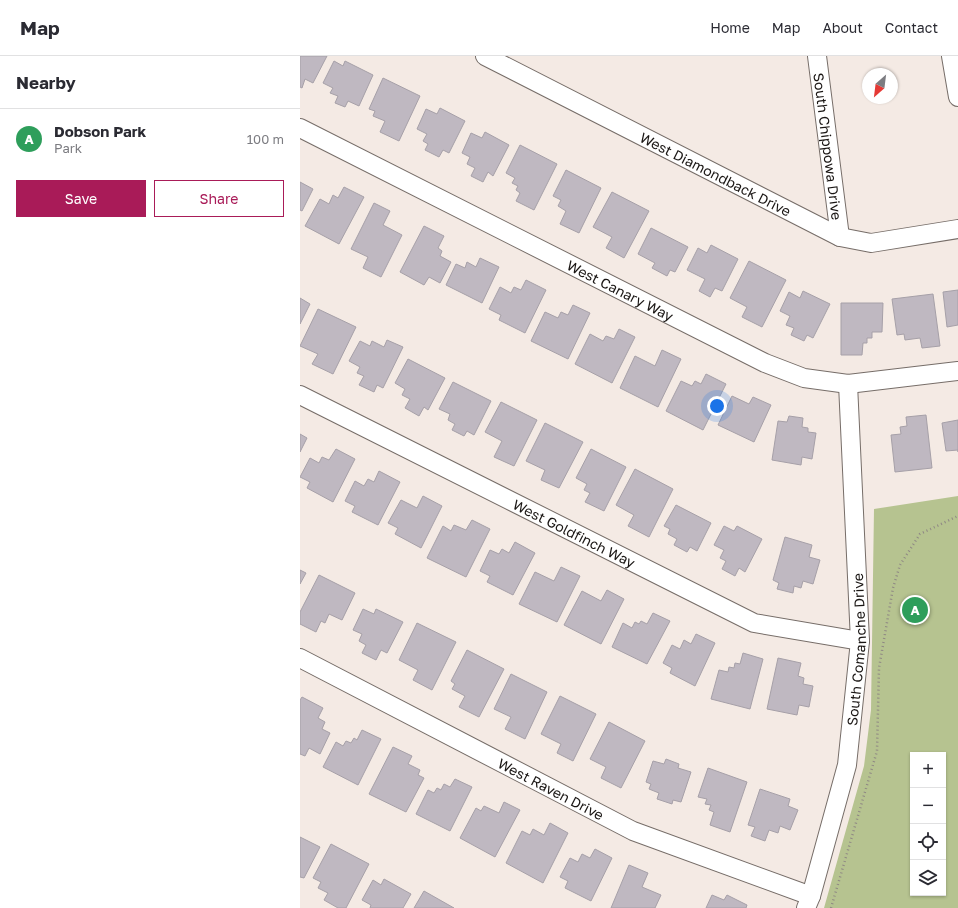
<!DOCTYPE html>
<meta charset="utf-8">
<style>
:root{--surface:#fff;--page:#f2f2f3;--text:#2b2b33;--muted:#7c7c81;--line:#e1e1e2;--accent:#a91b58}
body{margin:0;font-family:"Golos Text",sans-serif;background:var(--page);color:var(--text)}
.controls{position:absolute;right:12px;bottom:12px;display:grid;overflow:hidden;border-radius:0px;box-shadow:0 1px 3px #0004}
.controls button{width:36px;height:36px;display:grid;place-items:center;padding:0;border:0;border-bottom:1px solid var(--line);background:var(--surface);color:var(--text);font:20px sans-serif}
.compass{position:absolute;left:562px;top:12px;width:36px;height:36px;border-radius:50%;background:var(--surface);box-shadow:0 1px 3px #0004;rotate:208deg}
.you{position:absolute;left:417px;top:350px;width:14px;height:14px;margin:-10px;border:3px solid #fff;border-radius:50%;background:#1a73e8;box-shadow:0 0 0 6px #1a73e833}
.badge{display:grid;place-items:center;width:26px;height:26px;border-radius:50%;background:var(--accent);color:#fff;font-size:13px;font-weight:700}
.pin{position:absolute;translate:-50% -50%;border:2px solid #fff;box-shadow:0 1px 4px #0006}
.list{margin:0;padding:0;list-style:none}
h2{display:flex;justify-content:space-between;align-items:center;height:52px;margin:0;padding:0 16px;font-size:17px}
h2 small{font-size:13px;font-weight:400;color:var(--muted)}
.list li{display:grid;grid-template-columns:26px 1fr auto;gap:12px;align-items:center;box-sizing:border-box;height:60px;padding:0 16px;border-top:1px solid var(--line)}
.list b{display:block;font-size:15px;white-space:nowrap}
.list p{margin:0;font-size:13px;white-space:nowrap;color:var(--muted)}
.list em{font-size:13px;font-style:normal;color:var(--muted)}
.actions{display:flex;gap:8px;padding:12px 16px}
.actions a{flex:1;padding:9px 0;border:1px solid var(--accent);border-radius:0px;text-align:center;font-size:14px;color:var(--accent)}
.actions .main{background:var(--accent);color:#fff}
.icon{flex:none;width:22px;height:22px;fill:none;stroke:currentColor;stroke-width:2;stroke-linecap:round;stroke-linejoin:round}
.map{position:relative;flex:none;width:658px;height:852px;overflow:hidden}
header{display:flex;align-items:center;gap:24px;box-sizing:border-box;height:56px;padding:0 20px;background:var(--surface);border-bottom:1px solid var(--line)}
header strong{font-size:19px}
nav{display:flex;gap:22px;margin-inline-start:auto;font-size:14px}
main{display:flex}
aside{flex:1;background:var(--surface)}
.map>svg:first-child{display:block}
.green{fill:#b6c390;fill-rule:evenodd}
.building{fill:#bfb8c1;stroke:#a6a0a8}
.lines{fill:none;stroke-linecap:round;stroke-linejoin:round}
.minor-casing{stroke:#766d68;stroke-width:20}
.path{stroke:#8f8884;stroke-width:2.5;stroke-dasharray:1 3;stroke-linecap:butt}
.minor{stroke:#fff;stroke-width:18}
.labels{text-anchor:middle;dominant-baseline:central;stroke-width:4;stroke-linejoin:round;paint-order:stroke}
.street-label{font-size:14px;fill:#1a1614;stroke:#f4eae4}
</style>
<header>
<strong>Map</strong>
<nav><a>Home</a><a>Map</a><a>About</a><a>Contact</a></nav>
</header>
<main>
<aside>
<h2>Nearby<small></small></h2>
<ul class="list">
<li><span class="badge" style="background:#2e9e5b">A</span><div><b>Dobson Park</b><p>Park</p></div><em>100 m</em></li>
</ul>
<div class="actions"><a class="main">Save</a><a>Share</a></div>
</aside>
<div class="map">
<svg width="658" height="852" viewBox="0 0 658 852">
<rect width="100%" height="100%" fill="#f4eae4"/>
<!-- green -->
<path class="green" d="M 658,440 L 658,852 L 524,852 L 564,710 L 571,654 L 574,453 ZM 613,699 L 643,699 L 643,837 L 613,837 Z"/>
<!-- building -->
<g class="building">
<path d="M 0,0 L 27,0 L 13,27 L 5,23 L 2,32 L 0,31 Z"/>
<path d="M 34,5 L 43,10 L 45,5 L 73,19 L 59,50 L 48,45 L 45,51 L 35,47 L 38,40 L 30,37 L 33,32 L 23,27 Z"/>
<path d="M 83,22 L 120,40 L 99,85 L 80,76 L 85,65 L 73,60 L 75,55 L 69,53 Z"/>
<path d="M 140,52 L 165,65 L 149,97 L 143,94 L 139,101 L 125,94 L 128,88 L 123,85 L 127,78 L 117,73 L 126,53 L 137,58 Z"/>
<path d="M 185,76 L 209,89 L 193,120 L 188,116 L 183,126 L 171,120 L 175,112 L 167,108 L 170,101 L 162,97 L 171,77 L 182,82 Z"/>
<path d="M 220,89 L 257,108 L 234,154 L 216,145 L 220,137 L 216,134 L 218,130 L 212,127 L 215,122 L 206,117 Z"/>
<path d="M 266,114 L 301,132 L 279,177 L 260,168 L 266,155 L 258,150 L 261,144 L 253,140 Z"/>
<path d="M 0,126 L 13,133 L 2,155 L 0,154 Z"/>
<path d="M 44,131 L 64,141 L 39,188 L 5,170 L 20,143 L 29,148 L 33,139 L 38,142 Z"/>
<path d="M 312,136 L 349,155 L 324,202 L 306,192 L 312,181 L 293,171 Z"/>
<path d="M 74,147 L 90,155 L 83,169 L 102,179 L 81,221 L 63,212 L 68,201 L 51,193 Z"/>
<path d="M 124,170 L 144,180 L 138,192 L 142,195 L 140,200 L 151,206 L 140,227 L 129,221 L 124,229 L 100,216 Z"/>
<path d="M 351,172 L 388,191 L 375,216 L 370,214 L 367,220 L 352,212 L 355,207 L 338,198 Z"/>
<path d="M 411,189 L 438,203 L 422,235 L 415,232 L 410,241 L 399,235 L 405,223 L 387,214 L 398,192 L 407,197 Z"/>
<path d="M 180,202 L 199,211 L 182,247 L 146,229 L 156,208 L 165,212 L 167,206 L 176,211 Z"/>
<path d="M 449,205 L 486,224 L 462,271 L 442,261 L 447,251 L 430,242 Z"/>
<path d="M 226,224 L 246,234 L 225,277 L 199,264 L 201,259 L 189,253 L 200,231 L 211,237 L 214,231 L 221,234 Z"/>
<path d="M 658,234 L 658,269 L 647,271 L 643,236 Z"/>
<path d="M 503,235 L 530,248 L 513,282 L 507,279 L 504,285 L 491,279 L 494,272 L 486,269 L 490,260 L 480,255 L 489,236 L 500,242 Z"/>
<path d="M 633,238 L 640,290 L 622,292 L 620,282 L 605,284 L 604,278 L 597,279 L 592,243 Z"/>
<path d="M 0,242 L 10,248 L 0,268 Z"/>
<path d="M 541,247 L 583,247 L 582,276 L 572,276 L 572,282 L 567,282 L 567,287 L 563,287 L 562,299 L 541,299 Z"/>
<path d="M 273,249 L 290,257 L 268,303 L 231,285 L 245,256 L 258,262 L 261,256 L 268,259 Z"/>
<path d="M 18,253 L 56,271 L 33,318 L 12,308 L 18,298 L 0,290 Z"/>
<path d="M 319,273 L 335,281 L 312,327 L 275,308 L 290,278 L 303,285 L 306,280 L 314,283 Z"/>
<path d="M 87,284 L 103,291 L 83,332 L 77,329 L 74,336 L 59,329 L 64,320 L 57,317 L 60,311 L 49,305 L 60,285 L 70,290 L 72,285 L 84,291 Z"/>
<path d="M 362,294 L 381,303 L 358,351 L 320,332 L 335,300 L 355,310 Z"/>
<path d="M 108,303 L 145,322 L 128,354 L 124,351 L 119,360 L 105,352 L 110,343 L 102,339 L 105,333 L 95,327 Z"/>
<path d="M 406,318 L 426,328 L 403,374 L 366,355 L 381,325 L 392,330 L 395,325 L 401,328 Z"/>
<path d="M 153,326 L 191,345 L 174,379 L 167,375 L 164,380 L 152,374 L 155,368 L 148,364 L 150,358 L 139,353 Z"/>
<path d="M 432,340 L 449,348 L 453,341 L 471,349 L 454,386 L 418,369 Z"/>
<path d="M 201,346 L 237,364 L 214,410 L 194,401 L 202,385 L 185,376 Z"/>
<path d="M 626,359 L 632,412 L 595,416 L 591,379 L 601,378 L 600,371 L 607,370 L 606,361 Z"/>
<path d="M 489,360 L 503,362 L 502,371 L 508,372 L 508,376 L 516,377 L 512,403 L 502,401 L 501,409 L 472,404 L 478,365 L 487,366 Z"/>
<path d="M 658,364 L 658,396 L 658,394 L 646,395 L 642,367 Z"/>
<path d="M 245,367 L 283,386 L 259,432 L 241,424 L 245,414 L 226,405 Z"/>
<path d="M 0,378 L 7,382 L 0,396 Z"/>
<path d="M 36,393 L 55,403 L 33,446 L 7,432 L 10,426 L 0,421 L 10,402 L 19,407 L 22,401 L 29,404 Z"/>
<path d="M 291,393 L 326,411 L 304,455 L 285,446 L 290,437 L 284,434 L 287,428 L 276,422 Z"/>
<path d="M 335,413 L 373,433 L 349,481 L 328,470 L 334,459 L 316,449 Z"/>
<path d="M 79,415 L 100,426 L 78,469 L 52,456 L 55,450 L 45,445 L 55,425 L 64,430 L 68,423 L 74,426 Z"/>
<path d="M 123,440 L 142,450 L 121,492 L 95,478 L 98,472 L 88,467 L 101,444 L 117,452 Z"/>
<path d="M 376,449 L 411,467 L 397,495 L 390,491 L 387,496 L 374,489 L 377,483 L 368,478 L 370,473 L 364,470 Z"/>
<path d="M 172,464 L 190,473 L 166,521 L 127,502 L 143,470 L 151,475 L 154,469 L 166,474 Z"/>
<path d="M 424,470 L 434,475 L 437,470 L 462,483 L 445,516 L 439,512 L 435,520 L 422,513 L 426,505 L 420,502 L 424,494 L 414,489 Z"/>
<path d="M 485,481 L 512,489 L 509,501 L 520,504 L 513,528 L 503,525 L 501,532 L 494,530 L 493,537 L 477,533 L 479,527 L 473,524 Z"/>
<path d="M 215,486 L 235,497 L 213,539 L 187,526 L 190,520 L 180,515 L 190,494 L 199,498 L 202,493 L 209,497 Z"/>
<path d="M 261,511 L 280,520 L 257,566 L 219,548 L 235,516 L 254,525 Z"/>
<path d="M 0,514 L 6,517 L 0,528 Z"/>
<path d="M 19,519 L 55,537 L 42,564 L 29,558 L 25,567 L 21,565 L 16,576 L 0,568 L 0,556 Z"/>
<path d="M 307,534 L 324,543 L 301,588 L 264,569 L 282,535 L 301,545 Z"/>
<path d="M 63,553 L 74,558 L 76,553 L 103,566 L 87,597 L 81,594 L 76,604 L 62,597 L 66,589 L 59,585 L 62,578 L 53,574 Z"/>
<path d="M 353,557 L 370,565 L 347,608 L 312,591 L 323,567 L 332,572 L 335,566 L 339,568 L 341,565 L 347,568 Z"/>
<path d="M 117,567 L 156,586 L 132,634 L 113,624 L 118,614 L 99,604 Z"/>
<path d="M 396,578 L 415,587 L 395,630 L 370,617 L 372,612 L 363,607 L 372,589 L 380,593 L 384,584 L 391,588 Z"/>
<path d="M 167,594 L 204,613 L 179,661 L 159,651 L 165,640 L 152,633 L 155,628 L 151,625 Z"/>
<path d="M 443,597 L 463,603 L 450,653 L 411,643 L 419,614 L 428,616 L 429,611 L 434,612 L 435,607 L 440,608 Z"/>
<path d="M 478,602 L 501,607 L 498,620 L 504,622 L 503,628 L 513,630 L 509,651 L 499,649 L 497,659 L 467,653 Z"/>
<path d="M 211,618 L 247,636 L 225,683 L 205,673 L 211,661 L 194,653 Z"/>
<path d="M 260,640 L 296,658 L 273,705 L 257,697 L 261,688 L 241,678 Z"/>
<path d="M 2,641 L 23,652 L 18,662 L 25,666 L 22,673 L 30,677 L 20,698 L 9,692 L 5,700 L 0,698 L 0,644 Z"/>
<path d="M 309,666 L 345,685 L 321,732 L 301,722 L 306,711 L 290,703 Z"/>
<path d="M 62,674 L 81,683 L 58,729 L 23,711 L 36,686 L 43,690 L 46,685 L 51,687 L 54,682 L 57,684 Z"/>
<path d="M 93,691 L 112,700 L 108,708 L 120,714 L 118,719 L 124,722 L 106,756 L 69,738 Z"/>
<path d="M 366,703 L 379,708 L 378,712 L 391,716 L 381,746 L 373,744 L 372,748 L 357,743 L 359,737 L 349,733 L 351,728 L 346,726 L 353,705 L 364,708 Z"/>
<path d="M 408,712 L 447,726 L 430,776 L 410,769 L 414,756 L 409,754 L 411,749 L 405,748 L 407,743 L 398,741 Z"/>
<path d="M 155,723 L 172,731 L 150,775 L 116,758 L 128,734 L 134,737 L 137,732 L 141,734 L 144,728 L 150,731 Z"/>
<path d="M 460,733 L 490,743 L 488,750 L 498,754 L 490,774 L 480,770 L 478,777 L 469,774 L 465,785 L 451,780 L 455,771 L 448,769 Z"/>
<path d="M 204,746 L 220,754 L 195,801 L 160,782 L 176,752 L 181,755 L 184,750 L 199,757 Z"/>
<path d="M 250,767 L 268,777 L 243,827 L 206,807 L 222,775 L 230,779 L 233,773 L 244,779 Z"/>
<path d="M 0,781 L 20,791 L 4,822 L 0,821 Z"/>
<path d="M 31,788 L 69,808 L 46,852 L 38,852 L 24,844 L 28,837 L 18,832 L 21,826 L 13,822 Z"/>
<path d="M 295,793 L 312,802 L 291,845 L 265,832 L 268,825 L 260,821 L 270,802 L 278,806 L 282,798 L 290,802 Z"/>
<path d="M 329,809 L 348,817 L 342,831 L 361,839 L 355,852 L 311,852 Z"/>
<path d="M 84,823 L 111,838 L 103,852 L 70,852 L 71,849 L 62,844 L 73,824 L 81,829 Z"/>
<path d="M 124,835 L 154,852 L 114,852 Z"/>
<path d="M 412,839 L 424,844 L 427,839 L 447,849 L 446,852 L 406,852 Z"/>
</g>
<g class="lines">
<!-- minor casing -->
<g class="minor-casing">
<g id="minor">
<path id="s1" d="M 185,0 L 540,181 L 571,187 L 658,173"/>
<path id="s2" d="M 517,0 L 540,181"/>
<path d="M 651,0 L 658,41"/>
<path id="s3" d="M 0,72 L 465,307 L 504,322 L 548,328 L 658,315"/>
<path id="s4" d="M 0,339 L 454,567 L 560,585"/>
<path id="s5" d="M 0,602 L 333,775 L 511,840"/>
<path id="s6" d="M 506,852 L 511,840 L 547,709 L 560,585 L 548,328"/>
</g>
</g>
<!-- path -->
<path class="path" d="M 531,852 L 577,695 L 579,612 L 593,532 L 600,509 L 620,478 L 658,460"/>
<!-- minor -->
<use href="#minor" class="minor"/>
</g>
<g class="labels">
<!-- street labels -->
<g class="street-label">
<text stroke="none"><textPath href="#s2" startOffset="91">South Chippowa Drive</textPath></text>
<text stroke="none"><textPath href="#s1" startOffset="259">West Diamondback Drive</textPath></text>
<text stroke="none"><textPath href="#s3" startOffset="359">West Canary Way</textPath></text>
<text stroke="none"><textPath href="#s4" startOffset="307">West Goldfinch Way</textPath></text>
<text stroke="none"><textPath href="#s6" startOffset="265">South Comanche Drive</textPath></text>
<text stroke="none"><textPath href="#s5" startOffset="283">West Raven Drive</textPath></text>
</g>
</g>
</svg>
<div class="controls">
<button>+</button>
<button>−</button>
<button><svg class="icon" aria-label="locate" viewBox="0 0 24 24"><circle cx="12" cy="12" r="6"/><path d="M12 2v4M12 18v4M2 12h4M18 12h4"/></svg></button>
<button><svg class="icon" aria-label="layers" viewBox="0 0 24 24"><path d="M12 4l9 5-9 5-9-5zM3 14l9 5 9-5"/></svg></button>
</div>
<svg class="compass" viewBox="-18 -18 36 36"><path d="M0-13l5 13h-10z" fill="#e53935"/><path d="M0 13l5-13h-10z" fill="#7c7c81"/></svg>
<div class="you"></div>
<div class="pin badge" style="left:615px;top:554px;background:#2e9e5b">A</div>
</div>
</main>
